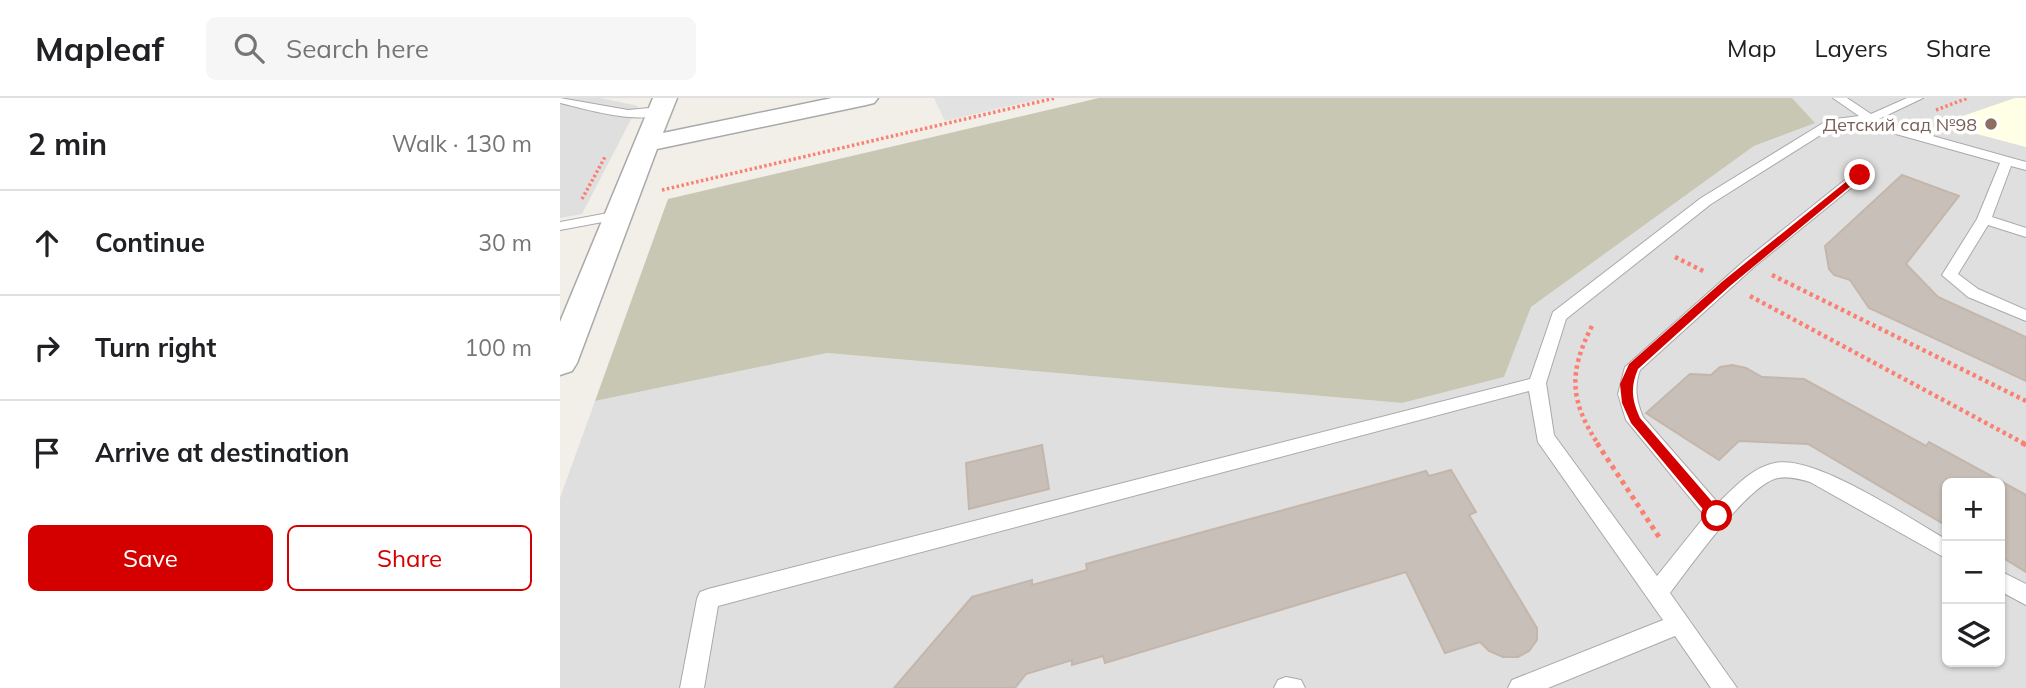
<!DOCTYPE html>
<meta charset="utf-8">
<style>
:root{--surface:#fff;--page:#f6f6f6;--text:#202124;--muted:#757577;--line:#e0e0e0;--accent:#d40000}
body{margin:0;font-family:Mulish,sans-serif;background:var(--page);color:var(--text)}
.controls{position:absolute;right:21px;bottom:21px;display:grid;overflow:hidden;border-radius:10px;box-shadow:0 2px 5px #0004}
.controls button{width:63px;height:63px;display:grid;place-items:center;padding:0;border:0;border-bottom:2px solid var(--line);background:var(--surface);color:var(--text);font:35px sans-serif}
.stop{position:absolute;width:21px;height:21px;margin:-16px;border:5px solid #d40000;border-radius:50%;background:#fff}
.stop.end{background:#d40000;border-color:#fff;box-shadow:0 2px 7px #0008}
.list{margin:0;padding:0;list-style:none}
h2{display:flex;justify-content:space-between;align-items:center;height:91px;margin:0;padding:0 28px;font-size:30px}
h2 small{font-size:23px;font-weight:400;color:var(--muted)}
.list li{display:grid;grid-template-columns:46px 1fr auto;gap:21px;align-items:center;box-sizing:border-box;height:105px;padding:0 28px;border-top:2px solid var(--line)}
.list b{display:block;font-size:26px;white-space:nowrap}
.list em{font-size:23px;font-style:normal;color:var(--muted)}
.actions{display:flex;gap:14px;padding:21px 28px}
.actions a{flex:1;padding:16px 0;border:2px solid var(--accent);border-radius:10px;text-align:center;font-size:24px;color:var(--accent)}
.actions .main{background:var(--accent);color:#fff}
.icon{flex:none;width:38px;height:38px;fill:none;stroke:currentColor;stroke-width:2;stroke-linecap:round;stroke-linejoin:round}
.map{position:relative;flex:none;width:1466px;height:590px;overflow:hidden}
header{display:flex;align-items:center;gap:42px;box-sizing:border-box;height:98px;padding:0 35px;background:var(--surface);border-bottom:2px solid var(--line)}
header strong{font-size:33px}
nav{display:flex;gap:38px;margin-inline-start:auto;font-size:24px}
.search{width:490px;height:63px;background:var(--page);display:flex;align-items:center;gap:18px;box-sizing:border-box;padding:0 24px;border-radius:10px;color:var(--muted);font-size:26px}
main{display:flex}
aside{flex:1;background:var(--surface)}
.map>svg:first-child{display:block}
.residential{fill:#e0dfdf;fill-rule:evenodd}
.education{fill:#ffffe5}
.construction{fill:#c7c7b4}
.parking{fill:#e2e2e2}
.building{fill:#c7bfb8;stroke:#c4b6ab;stroke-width:2}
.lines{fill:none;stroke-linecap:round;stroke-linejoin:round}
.service-casing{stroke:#a9a9a9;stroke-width:2}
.minor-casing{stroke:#a9a9a9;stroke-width:3}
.path-far2{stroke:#fa8072;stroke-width:3.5;stroke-dasharray:2.5 2.5;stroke-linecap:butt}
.path-far1{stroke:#fa8072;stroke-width:4.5;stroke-dasharray:3.5 3.5;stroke-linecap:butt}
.path{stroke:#fa8072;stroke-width:5;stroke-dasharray:4.5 4.5;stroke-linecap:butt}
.service{fill:#fff;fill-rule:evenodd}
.minor{fill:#fff;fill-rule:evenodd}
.route{fill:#d40000}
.education-dot{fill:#8d6e63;stroke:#fff;stroke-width:2.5}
.labels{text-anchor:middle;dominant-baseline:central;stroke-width:7;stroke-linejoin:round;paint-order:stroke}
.far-education-label{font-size:18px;fill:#785e54;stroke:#fff;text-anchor:end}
</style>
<header>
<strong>Mapleaf</strong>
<div class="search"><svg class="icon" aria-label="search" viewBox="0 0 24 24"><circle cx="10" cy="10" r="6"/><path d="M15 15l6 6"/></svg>Search here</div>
<nav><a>Map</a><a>Layers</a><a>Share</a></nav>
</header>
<main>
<aside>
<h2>2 min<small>Walk · 130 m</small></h2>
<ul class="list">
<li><svg class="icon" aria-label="ahead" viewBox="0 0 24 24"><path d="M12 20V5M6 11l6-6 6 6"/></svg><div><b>Continue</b></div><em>30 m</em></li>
<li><svg class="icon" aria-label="right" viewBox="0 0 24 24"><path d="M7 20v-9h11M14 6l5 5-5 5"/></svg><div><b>Turn right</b></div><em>100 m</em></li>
<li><svg class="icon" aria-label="arrive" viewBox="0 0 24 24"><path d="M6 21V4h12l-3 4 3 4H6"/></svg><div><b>Arrive at destination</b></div></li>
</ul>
<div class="actions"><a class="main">Save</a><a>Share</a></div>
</aside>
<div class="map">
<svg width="1466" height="590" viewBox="0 0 1466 590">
<rect width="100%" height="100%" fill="#f2efe9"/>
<!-- residential -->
<g class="residential">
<path d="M 0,0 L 40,0 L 78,8 L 22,116 L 0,120 Z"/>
<path d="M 1232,0 L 1466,0 L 1466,590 L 0,590 L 0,400 L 35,303 L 267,255 L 842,305 L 944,279 L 971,209 L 1194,48 L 1254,25 ZM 1387,385 L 1440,385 L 1440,564 L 1387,564 Z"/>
</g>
<!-- education -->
<path class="education" d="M 1455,0 L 1466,0 L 1466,49 L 1398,31 L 1394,21 Z"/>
<!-- construction -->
<path class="construction" d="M 539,0 L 1232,0 L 1255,25 L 1194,48 L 971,209 L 944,279 L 842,305 L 267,255 L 35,303 L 108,101 Z"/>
<!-- parking -->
<path class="parking" d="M 374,0 L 484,0 L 385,23 Z"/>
<!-- building -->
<g class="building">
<path d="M 1342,77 L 1399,98 L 1346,166 L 1378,199 L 1466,239 L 1466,283 L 1309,210 L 1290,182 L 1274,177 L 1269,171 L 1265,148 Z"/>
<path d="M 1172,267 L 1186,270 L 1202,279 L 1244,281 L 1366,348 L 1369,344 L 1466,397 L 1466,474 L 1440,458 L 1440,385 L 1387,385 L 1387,428 L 1248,346 L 1179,343 L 1159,362 L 1086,315 L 1130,276 L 1151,277 L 1160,269 Z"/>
<path d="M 482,347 L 489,391 L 409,411 L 406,365 Z"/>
<path d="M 891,372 L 916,414 L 909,417 L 977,530 L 977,542 L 969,553 L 958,559 L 943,559 L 929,553 L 920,544 L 885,555 L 846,474 L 545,565 L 543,558 L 512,567 L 512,562 L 466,576 L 455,590 L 334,590 L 412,499 L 472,482 L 472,487 L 527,472 L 526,466 L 866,373 L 869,378 Z"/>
</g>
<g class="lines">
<!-- service casing -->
<g class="service-casing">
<g id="service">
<path d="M 0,0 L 68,12 L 100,9 L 106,13 C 84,29 26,11 0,5 Z"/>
<path d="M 1273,0 L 1287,0 L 1311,16 L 1347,0 L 1363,0 L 1319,21 L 1326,25 L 1466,64 L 1466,72 L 1451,68 L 1432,119 L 1466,130 L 1466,139 L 1428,127 L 1398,176 L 1418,191 L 1466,212 L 1466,223 L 1408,199 L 1382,177 L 1417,121 L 1440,65 L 1318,31 L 1308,24 L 1275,28 L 1151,106 L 1006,221 L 986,285 L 994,337 L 1097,478 L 1145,418 L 1066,322 L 1058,296 L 1065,269 L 1184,163 L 1295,74 L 1300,73 L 1307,77 L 1194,169 L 1080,272 C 1074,289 1076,302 1083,319 L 1158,405 C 1175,389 1191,370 1215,365 C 1255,356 1350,421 1387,442 L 1387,461 L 1250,384 C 1240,381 1229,378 1218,380 C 1189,385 1129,470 1110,495 L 1177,590 L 1151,590 L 1115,538 L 988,590 L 948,590 L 952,582 L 1103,522 L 978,344 L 969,293 L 158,508 L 144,590 L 120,590 L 137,501 L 140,494 L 148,491 L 970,281 L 993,214 L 1141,100 L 1268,22 L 1299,18 Z"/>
<path d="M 59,113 L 64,114 L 64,120 L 0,132 L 0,124 Z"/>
<path d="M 1440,473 L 1466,486 L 1466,507 L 1440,493 Z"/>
<path d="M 726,579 L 741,582 L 745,590 L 714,590 L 718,582 Z"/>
</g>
</g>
<!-- minor casing -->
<g class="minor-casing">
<path id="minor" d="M 93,0 L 117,0 L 103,35 L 272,0 L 318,0 L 314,5 L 306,7 L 97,51 L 17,265 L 12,273 L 0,277 L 0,224 Z"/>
</g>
<!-- path-far2 -->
<g class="path-far2">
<path d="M 1376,12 L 1408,0"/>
<path d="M 102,92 L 495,0"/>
<path d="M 22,101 L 45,59"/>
</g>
<!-- path-far1 -->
<g class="path-far1">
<path d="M 1115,159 L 1145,174"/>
<path d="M 1212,177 L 1466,303"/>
<path d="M 1190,198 L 1465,346"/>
<path d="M 1032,228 C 1008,275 1010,303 1038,346"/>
</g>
<!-- path -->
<g class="path">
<path d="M 1037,345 L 1099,439"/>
<path d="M 1462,345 L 1466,347"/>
</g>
<!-- service -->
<use href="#service" class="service"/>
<!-- minor -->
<use href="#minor" class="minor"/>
</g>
<!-- route -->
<path class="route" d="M 1297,75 L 1304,77 L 1170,188 L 1078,271 C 1070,290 1072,302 1080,320 L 1161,414 L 1161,422 L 1152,422 L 1071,325 L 1062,305 L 1060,286 L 1069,266 L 1163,183 Z"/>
<!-- markers -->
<circle class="education-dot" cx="1431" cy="26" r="7"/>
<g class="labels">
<!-- far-education labels -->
<g class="far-education-label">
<text x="1417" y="26">Детский сад №98</text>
</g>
</g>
</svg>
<div class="controls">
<button>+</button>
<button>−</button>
<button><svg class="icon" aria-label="layers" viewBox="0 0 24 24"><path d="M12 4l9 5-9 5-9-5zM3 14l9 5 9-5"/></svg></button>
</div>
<div class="stop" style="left:1157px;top:418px"></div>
<div class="stop end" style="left:1300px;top:77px"></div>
</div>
</main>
